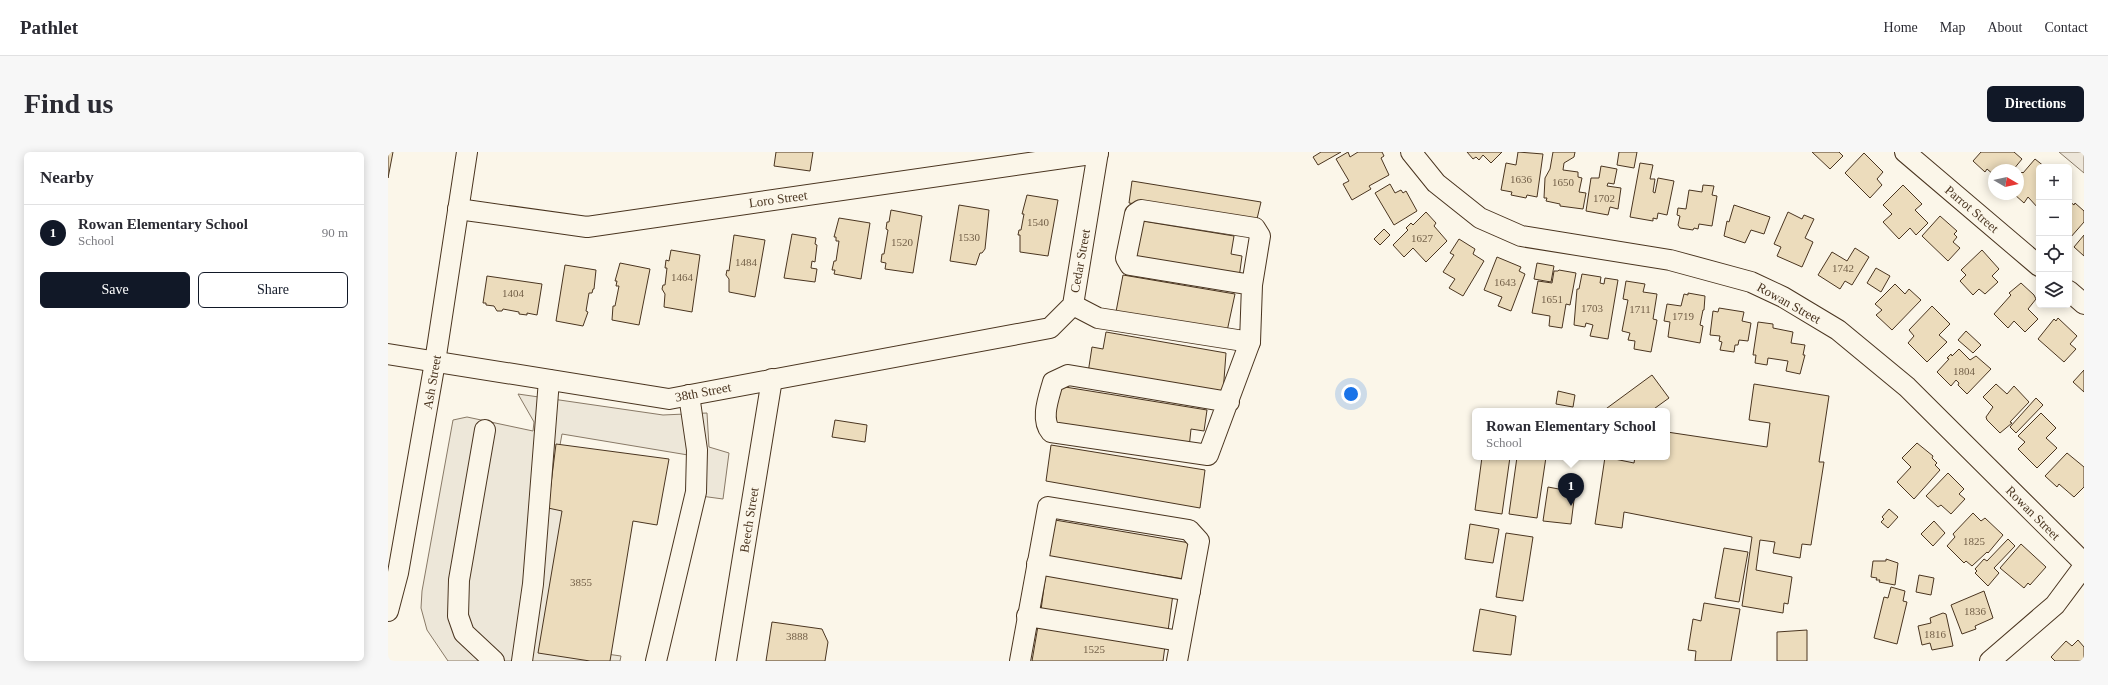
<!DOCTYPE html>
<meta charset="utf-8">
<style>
:root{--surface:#fff;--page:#f7f7f7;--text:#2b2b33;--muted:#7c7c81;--line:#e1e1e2;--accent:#111827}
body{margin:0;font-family:Georgia,serif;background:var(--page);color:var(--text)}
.controls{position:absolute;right:12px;top:12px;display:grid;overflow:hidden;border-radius:6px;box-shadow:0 2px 10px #0003}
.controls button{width:36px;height:36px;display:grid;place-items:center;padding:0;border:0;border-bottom:1px solid var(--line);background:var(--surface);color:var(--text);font:20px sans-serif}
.compass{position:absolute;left:1600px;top:12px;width:36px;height:36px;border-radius:50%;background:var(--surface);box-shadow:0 2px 10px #0003;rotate:99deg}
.you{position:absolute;left:963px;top:242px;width:14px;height:14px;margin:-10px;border:3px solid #fff;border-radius:50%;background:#1a73e8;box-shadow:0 0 0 6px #1a73e833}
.badge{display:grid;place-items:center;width:26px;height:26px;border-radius:50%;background:var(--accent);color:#fff;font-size:13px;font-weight:700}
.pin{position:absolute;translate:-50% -33px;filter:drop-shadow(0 1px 2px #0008)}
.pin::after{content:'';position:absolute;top:21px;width:14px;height:12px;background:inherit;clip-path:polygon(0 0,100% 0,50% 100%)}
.popup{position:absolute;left:1084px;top:256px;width:198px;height:52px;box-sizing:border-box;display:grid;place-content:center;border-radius:6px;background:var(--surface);filter:drop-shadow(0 1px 3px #0005);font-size:13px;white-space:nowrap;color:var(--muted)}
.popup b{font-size:15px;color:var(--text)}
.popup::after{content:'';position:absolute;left:50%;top:100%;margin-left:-8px;border:8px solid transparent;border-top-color:var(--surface)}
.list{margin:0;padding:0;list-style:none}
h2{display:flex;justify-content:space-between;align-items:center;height:52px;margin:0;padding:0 16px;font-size:17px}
h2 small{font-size:13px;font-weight:400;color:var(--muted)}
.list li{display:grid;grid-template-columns:26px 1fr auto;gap:12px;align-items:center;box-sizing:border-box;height:56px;padding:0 16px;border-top:1px solid var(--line)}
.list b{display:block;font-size:15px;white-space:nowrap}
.list p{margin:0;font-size:13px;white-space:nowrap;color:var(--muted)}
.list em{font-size:13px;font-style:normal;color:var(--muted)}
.actions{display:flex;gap:8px;padding:12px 16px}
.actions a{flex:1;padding:9px 0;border:1px solid var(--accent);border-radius:6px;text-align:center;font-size:14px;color:var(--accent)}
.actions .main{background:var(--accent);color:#fff}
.icon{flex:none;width:22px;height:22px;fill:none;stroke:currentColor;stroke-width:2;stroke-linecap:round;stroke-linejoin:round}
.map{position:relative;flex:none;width:1696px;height:509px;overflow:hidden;border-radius:6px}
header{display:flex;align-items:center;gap:24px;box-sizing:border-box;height:56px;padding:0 20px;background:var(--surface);border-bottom:1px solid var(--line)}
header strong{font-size:19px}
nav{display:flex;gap:22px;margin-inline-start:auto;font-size:14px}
.intro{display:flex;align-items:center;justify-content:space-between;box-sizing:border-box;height:96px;padding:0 24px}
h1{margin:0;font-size:28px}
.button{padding:10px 18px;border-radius:6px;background:var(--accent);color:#fff;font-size:14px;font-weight:700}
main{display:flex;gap:24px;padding:0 24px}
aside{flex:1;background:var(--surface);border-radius:6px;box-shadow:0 2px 10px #0003}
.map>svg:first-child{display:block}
.green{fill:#ede6d9;stroke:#887966}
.parking{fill:#ede7d9;stroke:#887966}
.building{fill:#ecdcbc;stroke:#4a3520}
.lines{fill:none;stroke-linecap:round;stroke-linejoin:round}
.minor-casing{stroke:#4a3520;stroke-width:22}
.minor{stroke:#fbf6e9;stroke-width:20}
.labels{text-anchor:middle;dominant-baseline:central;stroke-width:3;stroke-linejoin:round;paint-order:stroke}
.number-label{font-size:11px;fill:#725f47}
.street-label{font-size:13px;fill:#4a3520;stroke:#fbf6e9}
</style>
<header>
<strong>Pathlet</strong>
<nav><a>Home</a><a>Map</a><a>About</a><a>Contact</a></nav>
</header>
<div class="intro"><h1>Find us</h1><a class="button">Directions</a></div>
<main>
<aside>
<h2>Nearby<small></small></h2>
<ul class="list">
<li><span class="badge">1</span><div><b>Rowan Elementary School</b><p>School</p></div><em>90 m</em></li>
</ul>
<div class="actions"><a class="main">Save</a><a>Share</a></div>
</aside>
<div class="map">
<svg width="1696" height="509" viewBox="0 0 1696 509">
<rect width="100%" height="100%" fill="#fbf6e9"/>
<!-- green -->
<path class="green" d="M 1671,0 L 1696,0 L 1696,21 Z"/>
<!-- parking -->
<path class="parking" d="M 130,242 L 275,263 L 319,261 L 321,295 L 341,301 L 335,347 L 298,342 L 300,303 L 174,282 L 162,348 L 184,355 L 160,494 L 233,504 L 232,509 L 60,509 L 39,478 L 33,456 L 34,439 L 65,268 L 79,265 L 145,279 L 146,270 Z"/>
<!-- building -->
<g class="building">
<path d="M 0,0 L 5,0 L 0,26 Z"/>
<path d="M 388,0 L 425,0 L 422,19 L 386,14 Z"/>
<path d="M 933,0 L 953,0 L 930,13 L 925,5 Z"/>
<path d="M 960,0 L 962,5 L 970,0 L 994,0 L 996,4 L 993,6 L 1001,23 L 981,34 L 983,37 L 964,48 L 955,32 L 961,29 L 948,7 Z"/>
<path d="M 1079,0 L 1114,0 L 1103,11 L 1095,3 L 1091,8 L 1088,5 L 1085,7 Z"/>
<path d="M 1130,0 L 1155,2 L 1149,45 L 1139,43 L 1138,46 L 1123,43 L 1124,40 L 1113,38 L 1118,11 L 1128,13 Z"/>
<path d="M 1165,0 L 1187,0 L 1186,5 L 1176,11 L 1175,18 L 1190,20 L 1190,25 L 1194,26 L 1191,40 L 1198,41 L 1195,57 L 1172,54 L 1172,52 L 1158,49 L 1159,46 L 1156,46 L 1157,26 L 1162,17 Z"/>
<path d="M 1231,0 L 1249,0 L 1246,16 L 1229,13 Z"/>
<path d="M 1424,0 L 1451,0 L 1455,4 L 1442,17 Z"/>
<path d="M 1593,0 L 1626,0 L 1634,7 L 1625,18 L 1606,18 L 1606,23 L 1599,17 L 1597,20 L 1585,9 Z"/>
<path d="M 1476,1 L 1495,20 L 1489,27 L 1494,33 L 1482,46 L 1457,21 Z"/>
<path d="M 1647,7 L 1657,15 L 1651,15 L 1651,57 L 1640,45 L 1636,51 L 1626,42 L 1630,42 L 1630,27 L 1632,24 L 1631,23 L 1634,20 L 1635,21 Z"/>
<path d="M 1252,11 L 1265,13 L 1262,27 L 1267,27 L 1265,40 L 1267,41 L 1270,26 L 1286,29 L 1279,63 L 1270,61 L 1269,67 L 1265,66 L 1265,69 L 1242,65 Z"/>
<path d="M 1213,14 L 1229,17 L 1226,32 L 1220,31 L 1219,34 L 1233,36 L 1230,57 L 1222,55 L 1220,63 L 1198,59 L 1203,26 L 1211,26 Z"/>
<path d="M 744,29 L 873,50 L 868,71 L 741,51 Z"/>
<path d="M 1002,32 L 1007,41 L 1013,38 L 1015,41 L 1018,39 L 1029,59 L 1006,73 L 987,41 Z"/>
<path d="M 1315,33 L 1326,34 L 1324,43 L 1329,44 L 1324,74 L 1311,72 L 1310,77 L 1306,76 L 1305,78 L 1292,76 L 1290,73 L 1292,64 L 1289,63 L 1290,56 L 1298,57 L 1301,38 L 1314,40 Z"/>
<path d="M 1515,33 L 1534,52 L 1527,58 L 1540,71 L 1528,83 L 1522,76 L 1511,87 L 1495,70 L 1504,62 L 1495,53 Z"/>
<path d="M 639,43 L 670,48 L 660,104 L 632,100 L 632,83 L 630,83 L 631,78 L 633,78 L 636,62 L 634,62 Z"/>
<path d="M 1681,49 L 1686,53 L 1687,51 L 1696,59 L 1696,70 L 1682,86 Z"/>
<path d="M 571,53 L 601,58 L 597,97 L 594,101 L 592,101 L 588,113 L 562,109 Z"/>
<path d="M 1346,53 L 1382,65 L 1376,82 L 1363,78 L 1357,91 L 1336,84 L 1339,69 L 1341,70 Z"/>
<path d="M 503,58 L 534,64 L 525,121 L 497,117 L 498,111 L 493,110 L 494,102 L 496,102 L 500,78 L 498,77 L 499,70 L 501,70 Z"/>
<path d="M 1038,60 L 1048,71 L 1046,74 L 1059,89 L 1038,110 L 1025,96 L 1016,105 L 1005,93 L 1020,78 L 1018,76 L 1023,71 L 1025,73 Z"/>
<path d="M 1400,60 L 1414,67 L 1416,63 L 1426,67 L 1417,86 L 1425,90 L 1414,115 L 1389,104 L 1393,95 L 1386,92 Z"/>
<path d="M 1552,64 L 1569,79 L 1566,82 L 1569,85 L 1565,90 L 1572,96 L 1560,109 L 1534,84 Z"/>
<path d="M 451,66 L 482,71 L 473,127 L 446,122 L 447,118 L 444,118 L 446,109 L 448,109 L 451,89 L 448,89 L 448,85 L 446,85 Z"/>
<path d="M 754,69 L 846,84 L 843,102 L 854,104 L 851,126 L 747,107 Z"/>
<path d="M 996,77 L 1002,83 L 992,93 L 986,87 Z"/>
<path d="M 404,82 L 428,86 L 427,92 L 429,93 L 427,110 L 424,109 L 423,116 L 429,117 L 427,130 L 396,126 Z"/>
<path d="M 346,83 L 377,88 L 367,145 L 341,140 L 341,127 L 338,123 L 339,118 L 341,119 Z"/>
<path d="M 1696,83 L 1696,104 L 1686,95 Z"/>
<path d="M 1071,87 L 1087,97 L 1085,102 L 1096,109 L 1075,144 L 1061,136 L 1067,127 L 1055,120 L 1066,103 L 1062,101 Z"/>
<path d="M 1467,96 L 1481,105 L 1464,133 L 1457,129 L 1452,137 L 1430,123 L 1444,100 L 1459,109 Z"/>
<path d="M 283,98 L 312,103 L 304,160 L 276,155 L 277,142 L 274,137 L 275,133 L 277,133 L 279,116 L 277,116 L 278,108 L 281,109 Z"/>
<path d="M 1594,98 L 1611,117 L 1604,124 L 1610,130 L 1597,142 L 1591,137 L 1585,143 L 1572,129 L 1578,123 L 1573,118 Z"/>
<path d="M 1109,105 L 1133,115 L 1131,119 L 1137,122 L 1123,159 L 1110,154 L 1114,145 L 1096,138 Z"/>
<path d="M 232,111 L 262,117 L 251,173 L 224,168 L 225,154 L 227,154 L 231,134 L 228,134 L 229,129 L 227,129 Z"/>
<path d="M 1149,111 L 1166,114 L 1163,130 L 1146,127 Z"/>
<path d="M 177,113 L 208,118 L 206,137 L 205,137 L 204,141 L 201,141 L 198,159 L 200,160 L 195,174 L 168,169 Z"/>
<path d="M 1488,116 L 1502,124 L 1493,140 L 1479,131 Z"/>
<path d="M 1171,118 L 1188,121 L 1182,153 L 1178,152 L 1174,176 L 1161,174 L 1162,164 L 1144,161 L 1150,129 L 1164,131 L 1166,119 L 1170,119 Z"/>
<path d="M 1194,122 L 1213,125 L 1212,131 L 1216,132 L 1217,126 L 1230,128 L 1220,187 L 1202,184 L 1205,173 L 1198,171 L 1197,175 L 1186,173 L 1189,137 L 1191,137 Z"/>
<path d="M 735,123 L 847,142 L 838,184 L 727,165 Z"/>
<path d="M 99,124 L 154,132 L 149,163 L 139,161 L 139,163 L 131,162 L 131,160 L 115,157 L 114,159 L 109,159 L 106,154 L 98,153 L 98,151 L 95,151 Z"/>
<path d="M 1238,129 L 1257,132 L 1255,140 L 1269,142 L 1265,167 L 1269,168 L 1263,200 L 1246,197 L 1247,189 L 1240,188 L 1242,181 L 1234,179 L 1240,148 L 1235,147 Z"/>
<path d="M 1633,131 L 1646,143 L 1648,147 L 1640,157 L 1650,167 L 1637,180 L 1626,169 L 1620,176 L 1606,162 L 1623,143 L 1621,141 Z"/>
<path d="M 1507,132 L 1517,142 L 1521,137 L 1533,148 L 1504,178 L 1488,163 L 1494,158 L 1487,152 Z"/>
<path d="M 1300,141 L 1317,144 L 1316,158 L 1315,158 L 1312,173 L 1315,174 L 1312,191 L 1280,185 L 1282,170 L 1276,169 L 1279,152 L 1293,154 L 1296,142 L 1300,143 Z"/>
<path d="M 1544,154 L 1562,172 L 1551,183 L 1559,190 L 1539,210 L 1520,191 L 1526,184 L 1521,178 Z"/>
<path d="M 1331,156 L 1356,160 L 1354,169 L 1363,171 L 1360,189 L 1351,188 L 1350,193 L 1347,193 L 1346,200 L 1332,198 L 1334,190 L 1331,189 L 1332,184 L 1322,183 L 1325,159 L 1330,160 Z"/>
<path d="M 1670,166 L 1689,184 L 1682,192 L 1688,197 L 1676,210 L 1650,187 L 1666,167 L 1668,169 Z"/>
<path d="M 1370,170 L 1385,172 L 1385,176 L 1405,180 L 1403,191 L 1417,193 L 1415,203 L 1417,203 L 1412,222 L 1398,219 L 1400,209 L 1380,206 L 1379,213 L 1367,211 L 1368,203 L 1365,203 Z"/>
<path d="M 1578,179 L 1593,193 L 1585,201 L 1570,188 Z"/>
<path d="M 718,180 L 838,201 L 835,241 L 700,221 L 704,195 L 715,197 Z"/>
<path d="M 1571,197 L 1582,208 L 1588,204 L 1603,217 L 1579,242 L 1570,233 L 1571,231 L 1568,228 L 1563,234 L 1549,220 L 1561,207 L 1559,206 L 1563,202 L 1564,204 Z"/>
<path d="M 1696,218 L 1696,240 L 1685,230 Z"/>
<path d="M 1264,223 L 1281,246 L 1263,259 L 1215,259 Z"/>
<path d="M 1366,232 L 1441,244 L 1431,310 L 1436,310 L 1423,393 L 1414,392 L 1412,406 L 1385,401 L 1387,390 L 1372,388 L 1368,418 L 1404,425 L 1400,452 L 1396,451 L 1395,461 L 1354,454 L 1364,385 L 1236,360 L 1234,376 L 1207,372 L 1217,305 L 1246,311 L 1247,305 L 1279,305 L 1279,280 L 1379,295 L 1382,271 L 1361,268 Z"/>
<path d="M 1608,232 L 1619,242 L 1626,234 L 1641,250 L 1622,270 L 1624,271 L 1612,281 L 1599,268 L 1598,265 L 1605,255 L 1595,245 Z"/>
<path d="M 671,234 L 819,258 L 816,279 L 803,277 L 801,296 L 665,275 Z"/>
<path d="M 1170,239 L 1187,243 L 1185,255 L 1168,252 Z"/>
<path d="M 1648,246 L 1655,253 L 1628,281 L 1622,275 Z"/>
<path d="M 1653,261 L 1668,276 L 1658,286 L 1669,296 L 1649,316 L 1630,297 L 1637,290 L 1630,284 Z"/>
<path d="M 447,268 L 479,273 L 477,290 L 444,285 Z"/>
<path d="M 1529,291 L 1545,304 L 1544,306 L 1549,311 L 1547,313 L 1552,318 L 1526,347 L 1509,330 L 1523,315 L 1514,306 Z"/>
<path d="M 168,292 L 281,307 L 269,373 L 245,369 L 222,509 L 202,509 L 150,501 L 174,359 L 160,356 Z"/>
<path d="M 663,293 L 817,318 L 812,356 L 658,329 Z"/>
<path d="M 1679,301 L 1696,315 L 1696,335 L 1686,345 L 1671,332 L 1669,335 L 1657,324 Z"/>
<path d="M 1094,305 L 1122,305 L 1114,362 L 1087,358 Z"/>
<path d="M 1129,305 L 1158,305 L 1149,366 L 1121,362 Z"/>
<path d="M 1560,321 L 1576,337 L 1571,342 L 1577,347 L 1563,362 L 1553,353 L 1550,355 L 1538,344 Z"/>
<path d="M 1160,335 L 1187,340 L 1183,372 L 1155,369 Z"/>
<path d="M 1501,357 L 1510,365 L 1500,376 L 1493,370 L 1496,367 L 1494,365 Z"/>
<path d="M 1585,361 L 1593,369 L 1597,366 L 1615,383 L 1600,401 L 1599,400 L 1584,414 L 1578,409 L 1576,411 L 1559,394 L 1567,385 L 1565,382 Z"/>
<path d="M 667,368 L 802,391 L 796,427 L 661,405 Z"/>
<path d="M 1546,369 L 1557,381 L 1545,394 L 1533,382 Z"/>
<path d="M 1082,372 L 1111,377 L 1105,411 L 1077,407 Z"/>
<path d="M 1118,381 L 1145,385 L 1135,449 L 1108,445 Z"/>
<path d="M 1620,387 L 1627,394 L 1606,416 L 1611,421 L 1600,434 L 1587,421 L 1589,419 L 1587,417 L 1596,407 L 1599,409 Z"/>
<path d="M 1633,392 L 1658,415 L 1642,433 L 1640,431 L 1636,436 L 1612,416 Z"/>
<path d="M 1336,396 L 1360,400 L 1351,450 L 1327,446 Z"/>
<path d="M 1498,407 L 1510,411 L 1507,433 L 1491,430 L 1492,428 L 1488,428 L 1489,426 L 1483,425 L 1485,409 L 1498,409 Z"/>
<path d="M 658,420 L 785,442 L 780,479 L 653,458 Z"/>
<path d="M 1531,423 L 1546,426 L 1543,443 L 1528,440 Z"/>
<path d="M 1503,435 L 1517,439 L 1515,449 L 1519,450 L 1509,492 L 1486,486 L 1496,445 L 1500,446 Z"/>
<path d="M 1596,439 L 1605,466 L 1587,474 L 1588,477 L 1574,482 L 1563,453 Z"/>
<path d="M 1316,451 L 1352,457 L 1343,509 L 1307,509 L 1308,499 L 1300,498 L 1305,467 L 1313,469 Z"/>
<path d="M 1092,457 L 1128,464 L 1123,503 L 1085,499 Z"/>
<path d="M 1555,461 L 1558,462 L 1565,494 L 1544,498 L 1542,491 L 1534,493 L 1530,474 L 1543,471 L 1542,466 Z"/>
<path d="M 384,470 L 434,477 L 440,490 L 437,509 L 378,509 Z"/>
<path d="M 650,474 L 777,494 L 775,509 L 644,509 Z"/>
<path d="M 1419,478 L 1419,509 L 1389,509 L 1389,480 Z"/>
<path d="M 1690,488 L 1696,495 L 1696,509 L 1667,509 L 1663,505 L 1678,489 L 1684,494 Z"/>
</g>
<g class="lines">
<!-- minor casing -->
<g class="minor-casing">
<g id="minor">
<path d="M 1023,0 L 1048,31 L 1092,66 L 1133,84 L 1282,108 L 1363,130 L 1395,145 L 1450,178 L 1519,235 L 1696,411"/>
<path d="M 1517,0 L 1651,114"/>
<path d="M 70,57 L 199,75 L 710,1"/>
<path d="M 1681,139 L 1696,152"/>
<path d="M 685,153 L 710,166 L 862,190 L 864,133 L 872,84 L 867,76 L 753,58 L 747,62 L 738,106 L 742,113 L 864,133"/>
<path d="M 0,202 L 281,247 L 662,176 L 685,153 L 710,0"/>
<path d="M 841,250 L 680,223 L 665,230 C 661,245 652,267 663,280 L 820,303 L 862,190"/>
<path d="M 97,278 L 71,428 L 70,464 L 76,481 L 106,509"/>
<path d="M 649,412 L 802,439"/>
<path d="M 0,459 L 10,421 L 47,210 L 79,0"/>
<path d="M 639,464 L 792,489"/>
<path d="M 134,509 L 145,432 L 161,228"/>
<path d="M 268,509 L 308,340 L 309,298 L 301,243"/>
<path d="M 338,509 L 384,227"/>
<path d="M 632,509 L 660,355 L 801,378 L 811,389 L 789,509"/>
<path d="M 1602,509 L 1667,453 L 1696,414"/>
</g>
</g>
<!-- minor -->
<use href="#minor" class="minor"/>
</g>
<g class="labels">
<!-- number labels -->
<g class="number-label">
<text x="1133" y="27">1636</text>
<text x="1175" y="30">1650</text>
<text x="1216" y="46">1702</text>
<text x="650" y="70">1540</text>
<text x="581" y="85">1530</text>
<text x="1034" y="86">1627</text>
<text x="514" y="90">1520</text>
<text x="358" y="110">1484</text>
<text x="1455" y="116">1742</text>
<text x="294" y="125">1464</text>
<text x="1117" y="130">1643</text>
<text x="125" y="141">1404</text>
<text x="1164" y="147">1651</text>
<text x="1204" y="156">1703</text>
<text x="1252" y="157">1711</text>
<text x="1295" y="164">1719</text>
<text x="1576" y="219">1804</text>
<text x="1586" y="389">1825</text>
<text x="193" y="430">3855</text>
<text x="1587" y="459">1836</text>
<text x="1547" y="482">1816</text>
<text x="409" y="484">3888</text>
<text x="706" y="497">1525</text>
</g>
<!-- street labels -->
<g class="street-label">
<text transform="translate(390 47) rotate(-8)">Loro Street</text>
<text transform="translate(1584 57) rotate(40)">Parrot Street</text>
<text transform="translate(692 109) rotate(-80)">Cedar Street</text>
<text transform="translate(1401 151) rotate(29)">Rowan Street</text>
<text transform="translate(44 230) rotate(-80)">Ash Street</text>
<text transform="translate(315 240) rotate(-11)">38th Street</text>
<text transform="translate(1645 361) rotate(45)">Rowan Street</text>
<text transform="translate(361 368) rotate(-81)">Beech Street</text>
</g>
</g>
</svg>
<div class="controls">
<button>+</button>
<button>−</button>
<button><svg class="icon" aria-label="locate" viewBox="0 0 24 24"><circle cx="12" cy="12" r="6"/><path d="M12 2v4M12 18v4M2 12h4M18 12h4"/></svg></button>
<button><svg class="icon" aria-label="layers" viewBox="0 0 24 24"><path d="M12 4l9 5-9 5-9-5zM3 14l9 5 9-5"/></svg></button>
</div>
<svg class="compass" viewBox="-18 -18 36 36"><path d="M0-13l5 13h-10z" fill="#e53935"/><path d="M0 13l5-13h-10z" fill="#7c7c81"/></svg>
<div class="you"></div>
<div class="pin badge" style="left:1183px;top:354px">1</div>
<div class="popup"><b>Rowan Elementary School</b>School</div>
</div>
</main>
